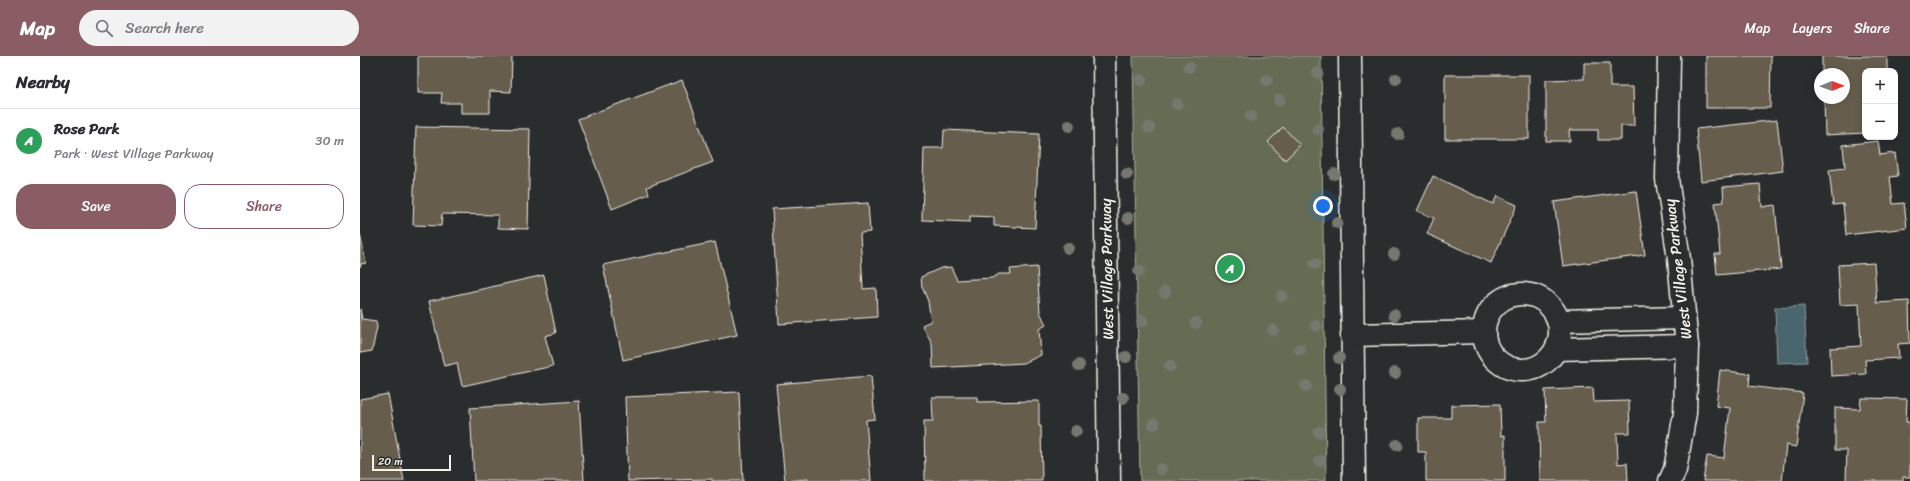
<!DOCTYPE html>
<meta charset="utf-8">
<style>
:root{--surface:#fff;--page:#f2f2f3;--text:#2b2b33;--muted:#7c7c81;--line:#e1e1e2;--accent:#8a5d65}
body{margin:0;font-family:Sriracha,sans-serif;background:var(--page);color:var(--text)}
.controls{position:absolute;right:12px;top:12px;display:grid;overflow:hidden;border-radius:8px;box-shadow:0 2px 10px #0003}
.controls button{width:36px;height:36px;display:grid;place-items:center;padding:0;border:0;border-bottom:1px solid var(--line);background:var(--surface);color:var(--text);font:20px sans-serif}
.compass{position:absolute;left:1454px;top:12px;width:36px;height:36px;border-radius:50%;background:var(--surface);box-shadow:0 2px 10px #0003;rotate:89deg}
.scale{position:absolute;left:12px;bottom:10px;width:79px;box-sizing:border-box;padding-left:4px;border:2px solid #f4f1e8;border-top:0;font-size:11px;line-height:14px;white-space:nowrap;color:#f4f1e8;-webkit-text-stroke:3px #2a2d2e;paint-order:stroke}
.you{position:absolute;left:963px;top:150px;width:14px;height:14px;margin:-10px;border:3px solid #fff;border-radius:50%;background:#1a73e8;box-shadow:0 0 0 6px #1a73e833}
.badge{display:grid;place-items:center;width:26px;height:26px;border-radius:50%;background:var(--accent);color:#fff;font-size:13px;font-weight:700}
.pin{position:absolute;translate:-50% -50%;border:2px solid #fff;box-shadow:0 1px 4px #0006}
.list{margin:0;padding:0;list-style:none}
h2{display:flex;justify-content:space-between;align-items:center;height:52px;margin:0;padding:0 16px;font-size:17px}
h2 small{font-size:13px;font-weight:400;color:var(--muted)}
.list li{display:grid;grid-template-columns:26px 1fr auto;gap:12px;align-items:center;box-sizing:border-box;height:64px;padding:0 16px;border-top:1px solid var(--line)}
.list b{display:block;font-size:15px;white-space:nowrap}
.list p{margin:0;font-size:13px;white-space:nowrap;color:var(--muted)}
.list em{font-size:13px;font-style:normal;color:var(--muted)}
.actions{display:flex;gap:8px;padding:12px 16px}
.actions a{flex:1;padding:9px 0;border:1px solid var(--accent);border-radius:16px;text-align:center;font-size:14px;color:var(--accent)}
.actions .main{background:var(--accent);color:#fff}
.icon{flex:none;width:22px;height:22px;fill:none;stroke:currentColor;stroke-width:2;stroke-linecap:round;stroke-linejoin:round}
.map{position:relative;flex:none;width:1550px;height:425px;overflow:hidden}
header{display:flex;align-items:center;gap:24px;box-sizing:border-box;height:56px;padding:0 20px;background:var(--accent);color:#fff}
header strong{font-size:19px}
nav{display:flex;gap:22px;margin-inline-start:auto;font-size:14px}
.search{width:280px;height:36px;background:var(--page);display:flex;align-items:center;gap:10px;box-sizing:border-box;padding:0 14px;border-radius:22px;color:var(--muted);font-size:15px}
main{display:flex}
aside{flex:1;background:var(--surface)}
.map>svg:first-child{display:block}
.green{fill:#656c52;stroke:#acae9d}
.water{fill:#4a656e;stroke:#8e9d9f}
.building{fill:#665d4e;stroke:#f4f1e8}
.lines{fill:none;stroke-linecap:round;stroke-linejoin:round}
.minor-casing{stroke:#f4f1e8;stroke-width:25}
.minor{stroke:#2a2d2e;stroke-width:22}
.tree{fill:#76786f}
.labels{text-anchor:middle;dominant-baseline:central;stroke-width:3;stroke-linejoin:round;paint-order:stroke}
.street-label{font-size:15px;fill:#f4f1e8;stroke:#2a2d2e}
</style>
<header>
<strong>Map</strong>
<div class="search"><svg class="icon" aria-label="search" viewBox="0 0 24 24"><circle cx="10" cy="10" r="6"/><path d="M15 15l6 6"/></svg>Search here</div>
<nav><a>Map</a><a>Layers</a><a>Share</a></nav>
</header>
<main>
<aside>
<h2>Nearby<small></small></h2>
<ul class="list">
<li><span class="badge" style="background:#2e9e5b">A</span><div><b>Rose Park</b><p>Park · West Village Parkway</p></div><em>30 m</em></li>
</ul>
<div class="actions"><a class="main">Save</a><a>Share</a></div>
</aside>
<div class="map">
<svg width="1550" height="425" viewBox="0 0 1550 425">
<rect width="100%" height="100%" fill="#2a2d2e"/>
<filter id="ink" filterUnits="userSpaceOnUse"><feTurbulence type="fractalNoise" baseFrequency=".025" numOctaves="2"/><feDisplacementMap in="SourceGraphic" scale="8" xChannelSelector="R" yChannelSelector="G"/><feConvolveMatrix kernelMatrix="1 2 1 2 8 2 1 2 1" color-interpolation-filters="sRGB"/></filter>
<g filter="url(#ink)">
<!-- green -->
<path class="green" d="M 773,0 L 961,0 L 966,425 L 780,425 Z"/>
<!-- water -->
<path class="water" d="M 1444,250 L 1447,306 L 1417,307 L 1415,252 Z"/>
<!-- building -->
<g class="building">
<path d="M 58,0 L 152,0 L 151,36 L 130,35 L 130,57 L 101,57 L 101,47 L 81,47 L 82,37 L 58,37 Z"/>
<path d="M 1346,0 L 1411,0 L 1410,52 L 1346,52 Z"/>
<path d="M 1462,0 L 1527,0 L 1527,15 L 1505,15 L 1505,77 L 1465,79 L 1464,42 L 1484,42 L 1484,18 L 1462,18 Z"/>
<path d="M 1224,7 L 1250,7 L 1250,31 L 1273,31 L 1274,70 L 1261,70 L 1261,84 L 1238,84 L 1238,74 L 1209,74 L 1210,85 L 1186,85 L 1186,24 L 1224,23 Z"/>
<rect x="1085" y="19" width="84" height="64"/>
<path d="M 322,24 L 353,106 L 287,131 L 289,138 L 252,153 L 218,63 Z"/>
<path d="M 1417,64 L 1423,115 L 1341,125 L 1336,73 Z"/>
<path d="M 56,71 L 170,73 L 168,173 L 138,172 L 138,159 L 82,158 L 81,170 L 53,169 Z"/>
<path d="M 923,71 L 940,89 L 925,104 L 908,86 Z"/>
<path d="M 584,74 L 679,78 L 675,172 L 634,170 L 634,161 L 610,160 L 610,166 L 562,164 L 564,92 L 583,92 Z"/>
<path d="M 1518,85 L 1520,99 L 1535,97 L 1538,120 L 1530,121 L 1533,148 L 1544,147 L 1547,172 L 1486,179 L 1483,148 L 1473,149 L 1469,114 L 1485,112 L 1483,89 Z"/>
<path d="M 1073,120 L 1133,148 L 1137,140 L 1157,149 L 1131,207 L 1067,178 L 1074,162 L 1057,155 Z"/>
<path d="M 1400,128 L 1402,151 L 1415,149 L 1421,213 L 1357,219 L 1355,198 L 1360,198 L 1355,147 L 1364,146 L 1363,131 Z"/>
<path d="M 1276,135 L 1285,199 L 1203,210 L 1194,146 Z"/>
<path d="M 508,147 L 510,176 L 500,177 L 503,233 L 516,232 L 517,261 L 419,268 L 412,153 Z"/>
<path d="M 0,178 L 6,207 L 1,208 L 0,211 Z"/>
<path d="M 355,186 L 377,279 L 263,304 L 243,209 Z"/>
<path d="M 1514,207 L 1517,247 L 1549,245 L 1550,287 L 1538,288 L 1539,302 L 1505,304 L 1506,318 L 1471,320 L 1470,292 L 1501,290 L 1499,248 L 1480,249 L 1478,209 Z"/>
<path d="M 591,211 L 597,224 L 632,222 L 639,218 L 651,218 L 650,213 L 677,211 L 680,256 L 686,269 L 679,273 L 681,299 L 664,307 L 573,312 L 572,287 L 562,269 L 571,265 L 568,245 L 562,231 L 561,221 L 581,212 Z"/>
<path d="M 184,219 L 196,277 L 185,280 L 193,310 L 102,330 L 97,307 L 84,310 L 69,245 Z"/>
<path d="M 0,253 L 2,263 L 16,265 L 17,271 L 12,295 L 0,297 Z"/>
<path d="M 1360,314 L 1390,318 L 1389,330 L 1443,337 L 1436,391 L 1426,389 L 1422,425 L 1343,425 L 1347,400 L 1364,402 L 1370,352 L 1356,350 Z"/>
<path d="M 511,320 L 515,363 L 506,364 L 511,425 L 448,425 L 448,423 L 425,425 L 416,328 Z"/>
<path d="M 1233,332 L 1234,346 L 1269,345 L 1270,377 L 1257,377 L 1258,408 L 1267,407 L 1268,425 L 1180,425 L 1179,366 L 1186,366 L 1185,334 Z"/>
<path d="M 379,336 L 383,425 L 352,425 L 352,423 L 268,425 L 265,341 Z"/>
<path d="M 28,338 L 44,425 L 0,425 L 0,343 Z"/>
<path d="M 572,341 L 617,341 L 617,346 L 679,345 L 679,370 L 681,370 L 682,425 L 565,425 L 564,365 L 573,365 Z"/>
<path d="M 1501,342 L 1547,343 L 1546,366 L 1550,366 L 1550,421 L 1543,421 L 1543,425 L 1486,425 L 1487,394 L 1475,394 L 1475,352 L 1500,353 Z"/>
<path d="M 219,345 L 224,425 L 114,425 L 110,352 Z"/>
<path d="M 1140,348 L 1141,380 L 1145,379 L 1145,425 L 1066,425 L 1066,396 L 1058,396 L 1058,362 L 1091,362 L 1091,349 Z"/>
</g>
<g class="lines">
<!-- minor casing -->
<g class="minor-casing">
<g id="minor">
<path d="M 744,0 L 749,425"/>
<path d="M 990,0 L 994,425"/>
<path d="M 1309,0 L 1307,123 L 1319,203 L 1327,290 L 1325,357 L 1315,414 L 1310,425"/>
<circle cx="1162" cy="276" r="38"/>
<path d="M 1198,265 L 1324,262"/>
<path d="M 992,279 L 1124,276"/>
<path d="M 1196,293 L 1327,290"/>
</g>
</g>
<!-- minor -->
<use href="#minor" class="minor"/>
</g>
<!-- trees -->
<g class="tree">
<circle cx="829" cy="11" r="6"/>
<circle cx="958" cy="17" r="6"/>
<circle cx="1036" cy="23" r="6"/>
<circle cx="781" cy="24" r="6"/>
<circle cx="907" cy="24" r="6"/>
<circle cx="919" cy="44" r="6"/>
<circle cx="817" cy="48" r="6"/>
<circle cx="891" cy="60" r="6"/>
<circle cx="709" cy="70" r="6"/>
<circle cx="789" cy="72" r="6"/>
<circle cx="958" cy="73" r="6"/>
<circle cx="1038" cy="78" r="6"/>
<circle cx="767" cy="118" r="6"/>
<circle cx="974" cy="118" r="6"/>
<circle cx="768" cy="162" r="6"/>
<circle cx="977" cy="167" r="6"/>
<circle cx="708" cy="192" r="6"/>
<circle cx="1034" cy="198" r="6"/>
<circle cx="955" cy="208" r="6"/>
<circle cx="779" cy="215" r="6"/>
<circle cx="805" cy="236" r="6"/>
<circle cx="922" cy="240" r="6"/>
<circle cx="1034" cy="259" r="6"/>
<circle cx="782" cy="265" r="6"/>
<circle cx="836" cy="267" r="6"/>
<circle cx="956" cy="270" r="6"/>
<circle cx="913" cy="274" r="6"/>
<circle cx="940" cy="293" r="6"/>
<circle cx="766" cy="301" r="6"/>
<circle cx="979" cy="302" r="6"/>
<circle cx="719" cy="309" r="6"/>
<circle cx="810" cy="310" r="6"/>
<circle cx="1035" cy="317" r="6"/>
<circle cx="946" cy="330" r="6"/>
<circle cx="980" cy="333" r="6"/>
<circle cx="763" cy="342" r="6"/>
<circle cx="794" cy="368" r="6"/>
<circle cx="716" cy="375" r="6"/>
<circle cx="959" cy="376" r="6"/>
<circle cx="1037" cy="389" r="6"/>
<circle cx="960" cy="405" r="6"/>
<circle cx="801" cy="413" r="6"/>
</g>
</g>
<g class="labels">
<!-- street labels -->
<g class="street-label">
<text transform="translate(747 213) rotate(-91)">West Village Parkway</text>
<text transform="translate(1318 213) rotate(-97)">West Village Parkway</text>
</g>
</g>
</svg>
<div class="controls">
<button>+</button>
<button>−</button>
</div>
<svg class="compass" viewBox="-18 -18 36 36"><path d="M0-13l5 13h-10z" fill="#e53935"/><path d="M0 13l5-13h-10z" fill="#7c7c81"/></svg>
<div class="scale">20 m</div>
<div class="you"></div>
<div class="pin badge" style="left:870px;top:212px;background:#2e9e5b">A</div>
</div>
</main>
